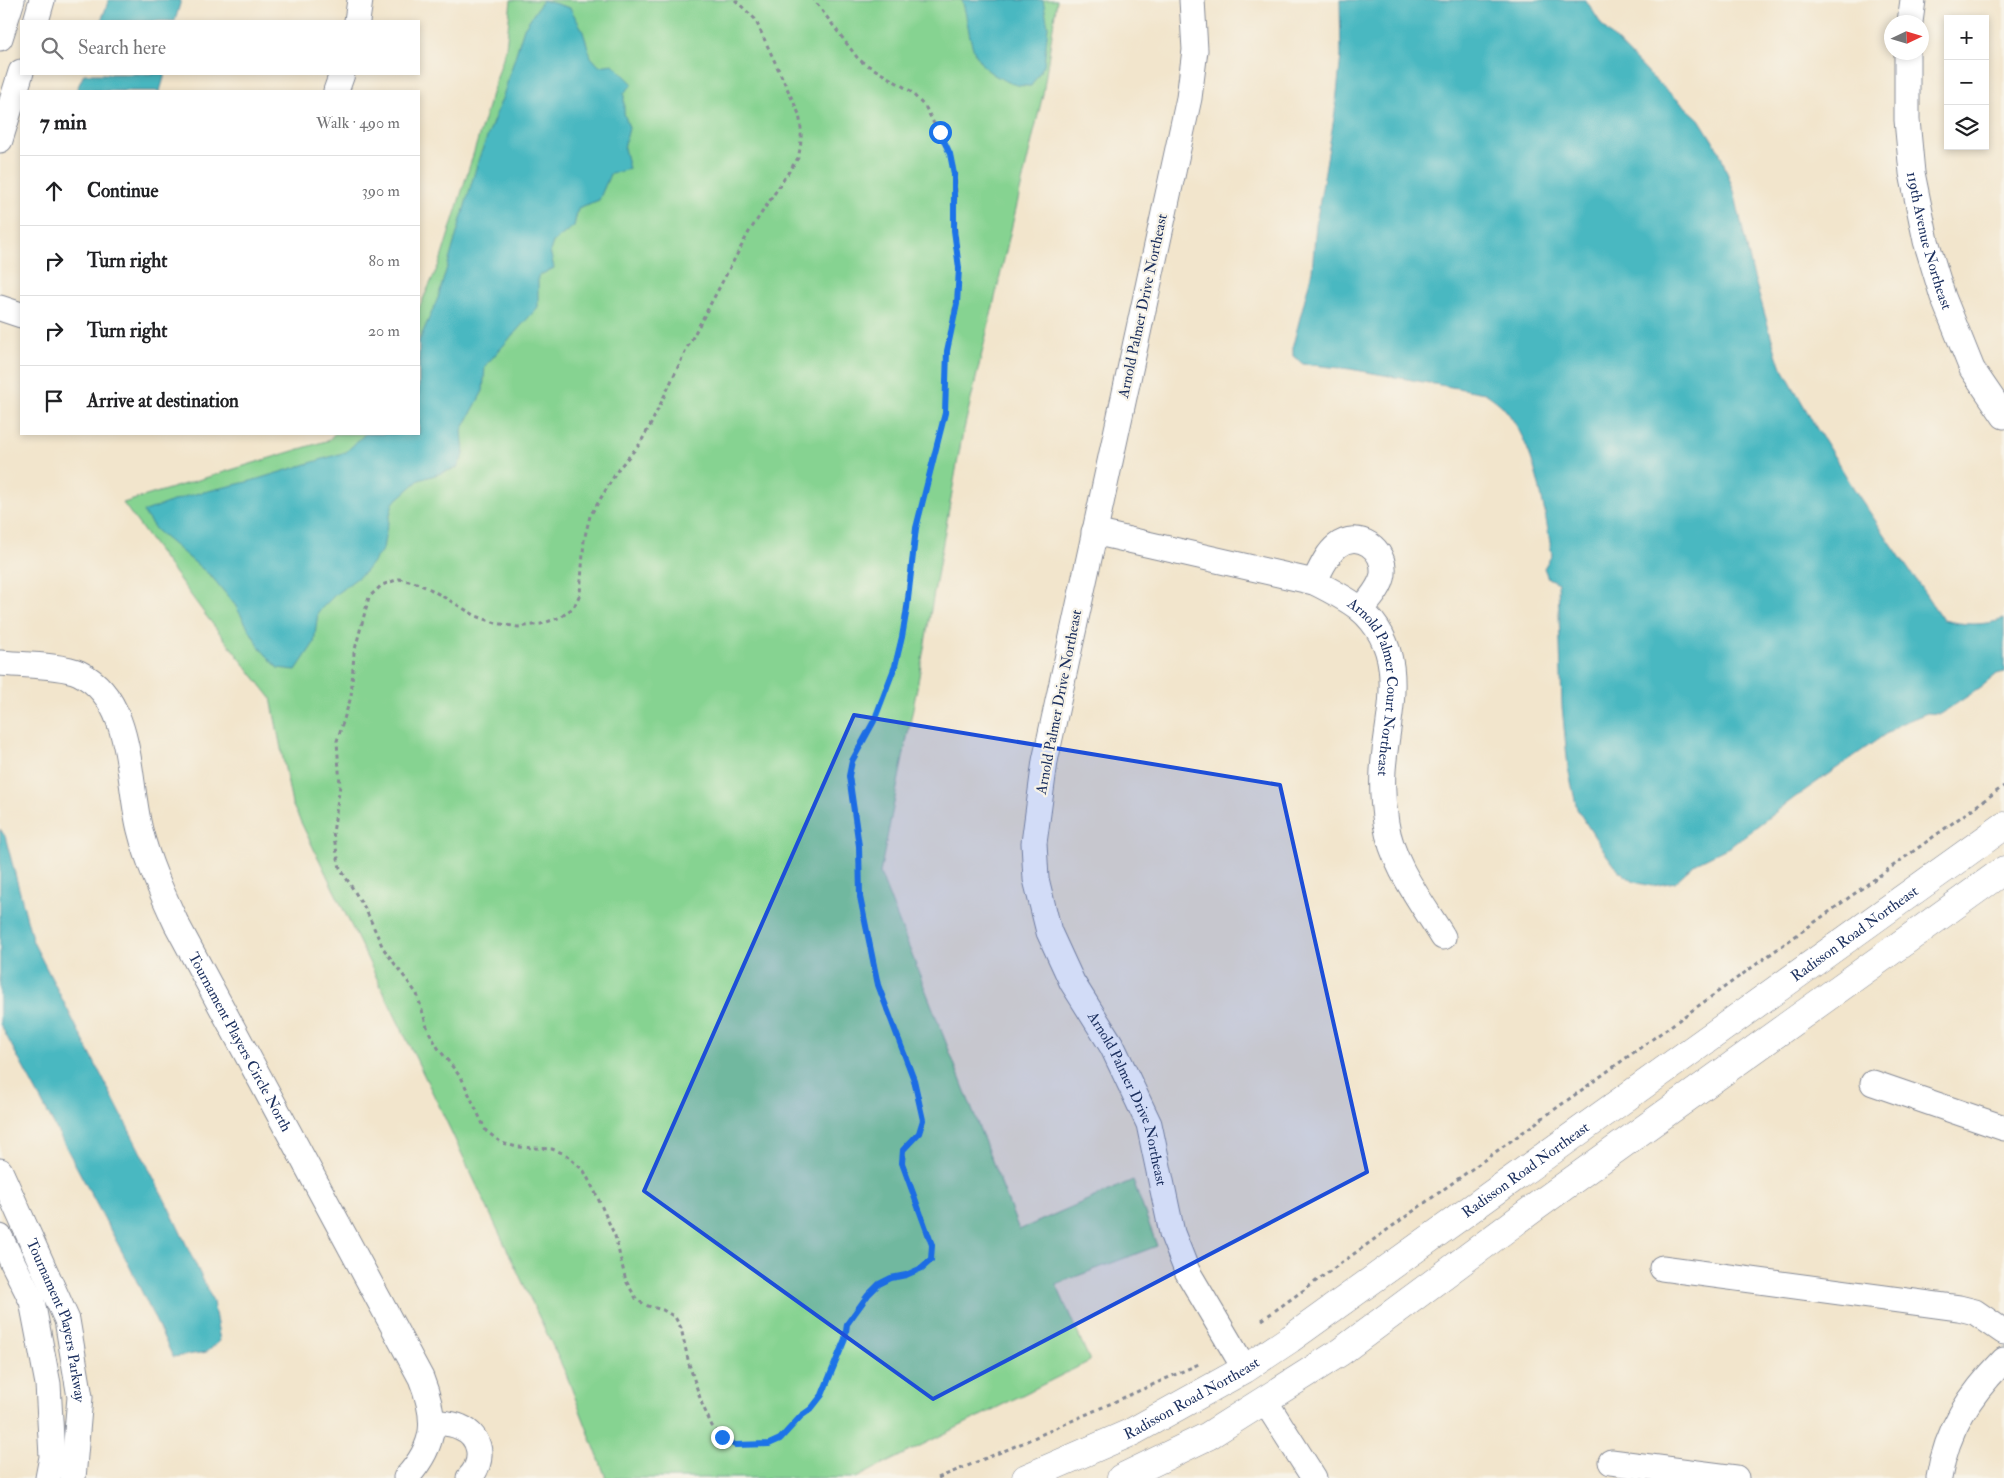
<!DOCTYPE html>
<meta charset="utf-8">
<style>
:root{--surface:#fff;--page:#f2f2f2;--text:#202124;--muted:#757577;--line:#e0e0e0}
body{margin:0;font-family:"IM FELL Double Pica",serif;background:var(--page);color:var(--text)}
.controls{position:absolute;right:15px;top:15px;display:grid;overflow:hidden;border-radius:0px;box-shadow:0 2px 8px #0003}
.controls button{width:45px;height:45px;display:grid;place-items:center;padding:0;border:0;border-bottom:1px solid var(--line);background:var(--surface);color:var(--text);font:25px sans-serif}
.compass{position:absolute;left:1884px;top:15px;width:45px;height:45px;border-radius:50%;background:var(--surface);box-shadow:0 2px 8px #0003;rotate:86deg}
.stop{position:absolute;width:15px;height:15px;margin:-11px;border:4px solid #1a73e8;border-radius:50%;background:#fff}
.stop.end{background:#1a73e8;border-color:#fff;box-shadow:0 1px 5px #0008}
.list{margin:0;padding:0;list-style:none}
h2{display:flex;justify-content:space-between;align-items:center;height:65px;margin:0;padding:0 20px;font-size:21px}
h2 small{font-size:16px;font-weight:400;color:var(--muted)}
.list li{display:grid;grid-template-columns:32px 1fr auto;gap:15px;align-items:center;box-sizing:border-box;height:70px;padding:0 20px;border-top:1px solid var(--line)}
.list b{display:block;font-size:19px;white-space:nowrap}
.list em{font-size:16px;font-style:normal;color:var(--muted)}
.icon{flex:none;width:28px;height:28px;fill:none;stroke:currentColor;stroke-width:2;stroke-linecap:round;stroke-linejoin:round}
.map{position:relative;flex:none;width:2004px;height:1478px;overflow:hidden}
.search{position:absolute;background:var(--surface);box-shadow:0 2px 8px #0003;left:20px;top:20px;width:400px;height:55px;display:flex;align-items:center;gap:12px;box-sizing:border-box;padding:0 18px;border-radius:0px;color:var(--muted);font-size:19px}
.panel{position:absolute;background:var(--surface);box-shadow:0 2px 8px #0003;left:20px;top:90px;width:400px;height:345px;border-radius:0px}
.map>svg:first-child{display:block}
.green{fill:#86d391;stroke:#508178}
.water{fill:#4ab8c1;stroke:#327490}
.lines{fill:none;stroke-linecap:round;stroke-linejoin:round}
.minor-casing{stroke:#868a95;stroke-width:27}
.major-casing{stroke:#868a95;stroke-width:29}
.path{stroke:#868a95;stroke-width:3;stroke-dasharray:4 4;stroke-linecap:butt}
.minor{stroke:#fff;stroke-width:25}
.major{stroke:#fff;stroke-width:28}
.route{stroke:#1a73e8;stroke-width:6}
.marked{fill:#1d4ed8;fill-opacity:0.2;stroke:#1d4ed8;stroke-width:4;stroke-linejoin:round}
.labels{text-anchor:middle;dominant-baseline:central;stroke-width:4.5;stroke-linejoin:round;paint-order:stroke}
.street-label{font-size:15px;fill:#1b2f5e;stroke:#f7f3e8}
</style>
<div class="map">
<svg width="2004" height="1478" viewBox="0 0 2004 1478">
<rect width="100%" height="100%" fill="#f7f3e8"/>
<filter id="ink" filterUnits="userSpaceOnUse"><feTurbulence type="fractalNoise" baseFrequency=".02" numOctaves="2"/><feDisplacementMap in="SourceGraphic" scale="10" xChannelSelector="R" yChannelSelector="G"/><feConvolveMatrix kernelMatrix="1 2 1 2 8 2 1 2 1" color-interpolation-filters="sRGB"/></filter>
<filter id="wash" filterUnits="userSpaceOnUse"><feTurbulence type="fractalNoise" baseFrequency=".0096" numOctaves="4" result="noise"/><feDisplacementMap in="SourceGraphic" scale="20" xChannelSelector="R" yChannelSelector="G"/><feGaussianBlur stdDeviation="1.12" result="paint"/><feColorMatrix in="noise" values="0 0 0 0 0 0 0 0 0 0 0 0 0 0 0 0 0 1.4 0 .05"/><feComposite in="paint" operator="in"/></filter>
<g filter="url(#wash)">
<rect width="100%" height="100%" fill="#f2e5cc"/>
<!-- green -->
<path class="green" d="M 511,0 L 1057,0 L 1043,94 L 961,442 L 916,693 L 880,873 L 1019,1230 L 1133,1180 L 1157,1246 L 1056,1284 L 1090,1361 L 856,1478 L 606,1478 L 566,1374 L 441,1110 L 292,804 L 271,698 L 207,617 L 123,503 L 329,440 L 334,434 L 419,434 L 419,308 L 440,262 L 506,48 Z"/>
<!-- water -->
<g class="water">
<path d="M 109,0 L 181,0 L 175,21 L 101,21 Z"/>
<path d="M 543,0 L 570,8 L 582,29 L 591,57 L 599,66 L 613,64 L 633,84 L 624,93 L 624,113 L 629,128 L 624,148 L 629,169 L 610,174 L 599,200 L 578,208 L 574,226 L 553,242 L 550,251 L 554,268 L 538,276 L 538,307 L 485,366 L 483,391 L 462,430 L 464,455 L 457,468 L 419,480 L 393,503 L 386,531 L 383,549 L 365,572 L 336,594 L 318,612 L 314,643 L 296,670 L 278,668 L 260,648 L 235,605 L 212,577 L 156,530 L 143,512 L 187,496 L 251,481 L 346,452 L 365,434 L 419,434 L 419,341 L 438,298 L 479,158 L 503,96 L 524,28 Z"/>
<path d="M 962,0 L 1043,0 L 1048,26 L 1044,65 L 1031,86 C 1016,86 1012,84 998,77 C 966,60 972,31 962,0 Z"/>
<path d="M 1340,0 L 1586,0 L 1603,27 L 1652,77 L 1699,119 L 1719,151 L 1734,191 L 1752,270 L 1778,360 L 1817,429 L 1856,492 L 1943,620 C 1964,625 1983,626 2004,619 L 2004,672 L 1997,674 L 1980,688 L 1941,714 L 1927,713 L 1900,724 L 1794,798 L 1731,846 L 1696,863 L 1675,882 L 1652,886 L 1634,882 L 1618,870 L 1603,850 L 1577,809 L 1568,768 L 1562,706 L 1558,583 L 1548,578 L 1544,568 L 1552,555 C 1544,507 1536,445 1503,407 C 1498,402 1491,397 1485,393 L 1350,369 L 1303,364 L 1293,356 L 1293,345 L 1312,271 L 1316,224 L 1335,112 L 1341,56 Z"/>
<path d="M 84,74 L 165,74 L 160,91 L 76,91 Z"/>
<path d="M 0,829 L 5,836 L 33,942 L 168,1206 L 213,1301 L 220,1341 L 207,1352 L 173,1357 L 127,1261 L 0,1024 Z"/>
</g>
</g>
<g filter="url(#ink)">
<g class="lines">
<!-- minor casing -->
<g class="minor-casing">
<g id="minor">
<path id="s1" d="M 1192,0 L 1195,50 L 1189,98 L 1045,761 L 1034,843 L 1036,879 L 1049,932 L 1072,982 L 1112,1046 L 1149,1124 L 1172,1233 L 1187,1271 L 1245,1369"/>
<path d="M 36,21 L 42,0"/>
<path d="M 357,21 L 360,0"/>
<path d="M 1910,22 L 1913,0"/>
<path d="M 0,38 L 12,0"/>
<path id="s2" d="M 1907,52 L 1907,120 L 1912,173 L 1926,241 L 1943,297 L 1972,369 L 2004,416"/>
<path d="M 336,91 L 342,74"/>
<path d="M 0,140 L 21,72"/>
<path d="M 0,308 L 21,315"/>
<path id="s3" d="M 1094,532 L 1314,582 C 1330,590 1346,598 1360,609 C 1411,653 1387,714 1383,770 C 1382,787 1383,805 1386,823 C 1392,865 1421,901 1443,937"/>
<path d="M 1314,582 C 1321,569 1326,555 1337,546 C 1358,529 1386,549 1383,574 C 1381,588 1369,600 1361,610"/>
<path id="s4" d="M 0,663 C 20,665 62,665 79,673 C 134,700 127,779 140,830 C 148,862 162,893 176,923 L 421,1378 C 437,1419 437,1444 406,1478"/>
<path d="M 1873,1083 L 2004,1128"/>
<path id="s5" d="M 0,1171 L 67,1320 L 80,1397 L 73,1478"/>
<path d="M 0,1237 L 32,1301 L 48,1384 L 52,1457 L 48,1478"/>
<path d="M 1662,1268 L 1959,1308 L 1975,1312 L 2004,1332"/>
<path d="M 1265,1401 L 1314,1478"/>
<path d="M 433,1422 C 441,1423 452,1423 460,1427 C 482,1436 485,1462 469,1478"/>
<path d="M 1611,1462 L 1736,1478"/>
<path d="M 1939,1478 C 1947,1428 1970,1395 2004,1360"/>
</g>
</g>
<!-- major casing -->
<g class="major-casing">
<g id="major">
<path id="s6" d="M 1026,1478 L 1132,1432 L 1245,1369 L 1290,1339 L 2004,826"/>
<path d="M 1121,1478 L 1208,1436 L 1339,1353 L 1534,1208 L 2004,870"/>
</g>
</g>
<!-- path -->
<g class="path">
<path d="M 735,0 L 755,19 L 799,114 C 802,130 802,142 798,158 L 749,232 L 687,348 L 650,426 L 639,445 L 619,468 L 590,516 L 584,540 L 580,594 L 574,607 L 561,617 L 541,624 L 518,627 L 496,623 L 476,616 L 430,589 L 414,582 L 399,579 L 382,585 L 369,597 L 354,653 L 351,697 L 337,741 L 340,785 L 333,833 L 340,868 L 366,910 L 383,948 L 417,994 L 428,1030 L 438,1048 L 462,1079 L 486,1131 L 502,1143 L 517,1147 L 552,1149 L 565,1154 L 584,1171 L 596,1194 L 615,1236 L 626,1281 L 637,1300 L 648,1306 L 663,1310 L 675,1317 L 681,1328 L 689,1364 L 702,1404 L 712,1426 L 722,1437 L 735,1445 L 769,1444 L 780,1439 L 801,1416 L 811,1409 L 822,1395 L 845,1339 L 847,1324 L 868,1295 L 879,1284 L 891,1278 L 906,1275 L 922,1268 L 931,1260 L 932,1245 L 902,1163 L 903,1150 L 919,1133 L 923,1120 L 914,1080 L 878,985 L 860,897 L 859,846 L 849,776 L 852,761 L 874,721 L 895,666 L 902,637 L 916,528 L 945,413 L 947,351 L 958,287 L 959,268 L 954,212 L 956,194 L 955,174 L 950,155 L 926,108 L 909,90 L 859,60 L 814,0"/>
<path d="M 1262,1320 L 2004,786"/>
<path d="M 938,1478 L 1018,1445 L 1201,1363"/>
</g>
<!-- minor -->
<use href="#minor" class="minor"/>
<!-- major -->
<use href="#major" class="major"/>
</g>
</g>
<g class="lines" filter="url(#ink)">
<!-- route -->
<path class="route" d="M 722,1437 L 735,1445 L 769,1444 L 780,1439 L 801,1416 L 811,1409 L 822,1395 L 845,1339 L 847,1324 L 868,1295 L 879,1284 L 891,1278 L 906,1275 L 922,1268 L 931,1260 L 932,1245 L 902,1163 L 903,1150 L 919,1133 L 923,1120 L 914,1080 L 878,985 L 860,897 L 859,846 L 849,776 L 852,761 L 874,721 L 895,666 L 902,637 L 907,608 L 916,528 L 945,413 L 947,351 L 957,304 L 959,268 L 954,230 L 954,174 L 950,154 L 940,132"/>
</g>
<!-- marked area -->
<path class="marked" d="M 854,715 L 1280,785 L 1367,1172 L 933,1399 L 644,1191 Z"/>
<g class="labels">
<!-- street labels -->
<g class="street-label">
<text stroke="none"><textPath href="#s2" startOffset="191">119th Avenue Northeast</textPath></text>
<text transform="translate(1143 306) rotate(-78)">Arnold Palmer Drive Northeast</text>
<text stroke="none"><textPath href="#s3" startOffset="361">Arnold Palmer Court Northeast</textPath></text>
<text transform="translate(1059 702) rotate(-79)">Arnold Palmer Drive Northeast</text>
<text stroke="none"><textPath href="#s6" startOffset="994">Radisson Road Northeast</textPath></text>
<text stroke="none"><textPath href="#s4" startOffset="490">Tournament Players Circle North</textPath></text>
<text stroke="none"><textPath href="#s1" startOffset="1136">Arnold Palmer Drive Northeast</textPath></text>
<text stroke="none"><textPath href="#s6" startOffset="589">Radisson Road Northeast</textPath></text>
<text stroke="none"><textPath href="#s5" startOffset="161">Tournament Players Parkway</textPath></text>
<text stroke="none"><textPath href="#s6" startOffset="184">Radisson Road Northeast</textPath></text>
</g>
</g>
</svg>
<div class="controls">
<button>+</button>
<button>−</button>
<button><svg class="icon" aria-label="layers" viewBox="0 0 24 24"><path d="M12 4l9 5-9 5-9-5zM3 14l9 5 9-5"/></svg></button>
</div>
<svg class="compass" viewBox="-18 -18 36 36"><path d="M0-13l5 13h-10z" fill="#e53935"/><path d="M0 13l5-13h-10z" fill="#757577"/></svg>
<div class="stop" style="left:940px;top:132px"></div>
<div class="stop end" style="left:722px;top:1437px"></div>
<div class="search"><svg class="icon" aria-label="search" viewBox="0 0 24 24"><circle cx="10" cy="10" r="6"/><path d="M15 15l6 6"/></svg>Search here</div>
<section class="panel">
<h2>7 min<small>Walk · 490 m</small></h2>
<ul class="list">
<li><svg class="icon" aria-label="ahead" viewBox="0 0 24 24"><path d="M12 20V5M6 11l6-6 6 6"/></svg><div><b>Continue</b></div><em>390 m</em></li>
<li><svg class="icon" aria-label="right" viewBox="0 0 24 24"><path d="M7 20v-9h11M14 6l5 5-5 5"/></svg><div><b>Turn right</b></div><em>80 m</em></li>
<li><svg class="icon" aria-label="right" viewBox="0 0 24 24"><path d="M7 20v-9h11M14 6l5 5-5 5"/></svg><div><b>Turn right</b></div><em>20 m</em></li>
<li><svg class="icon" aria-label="arrive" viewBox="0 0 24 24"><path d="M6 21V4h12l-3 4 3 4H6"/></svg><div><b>Arrive at destination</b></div></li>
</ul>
</section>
</div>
